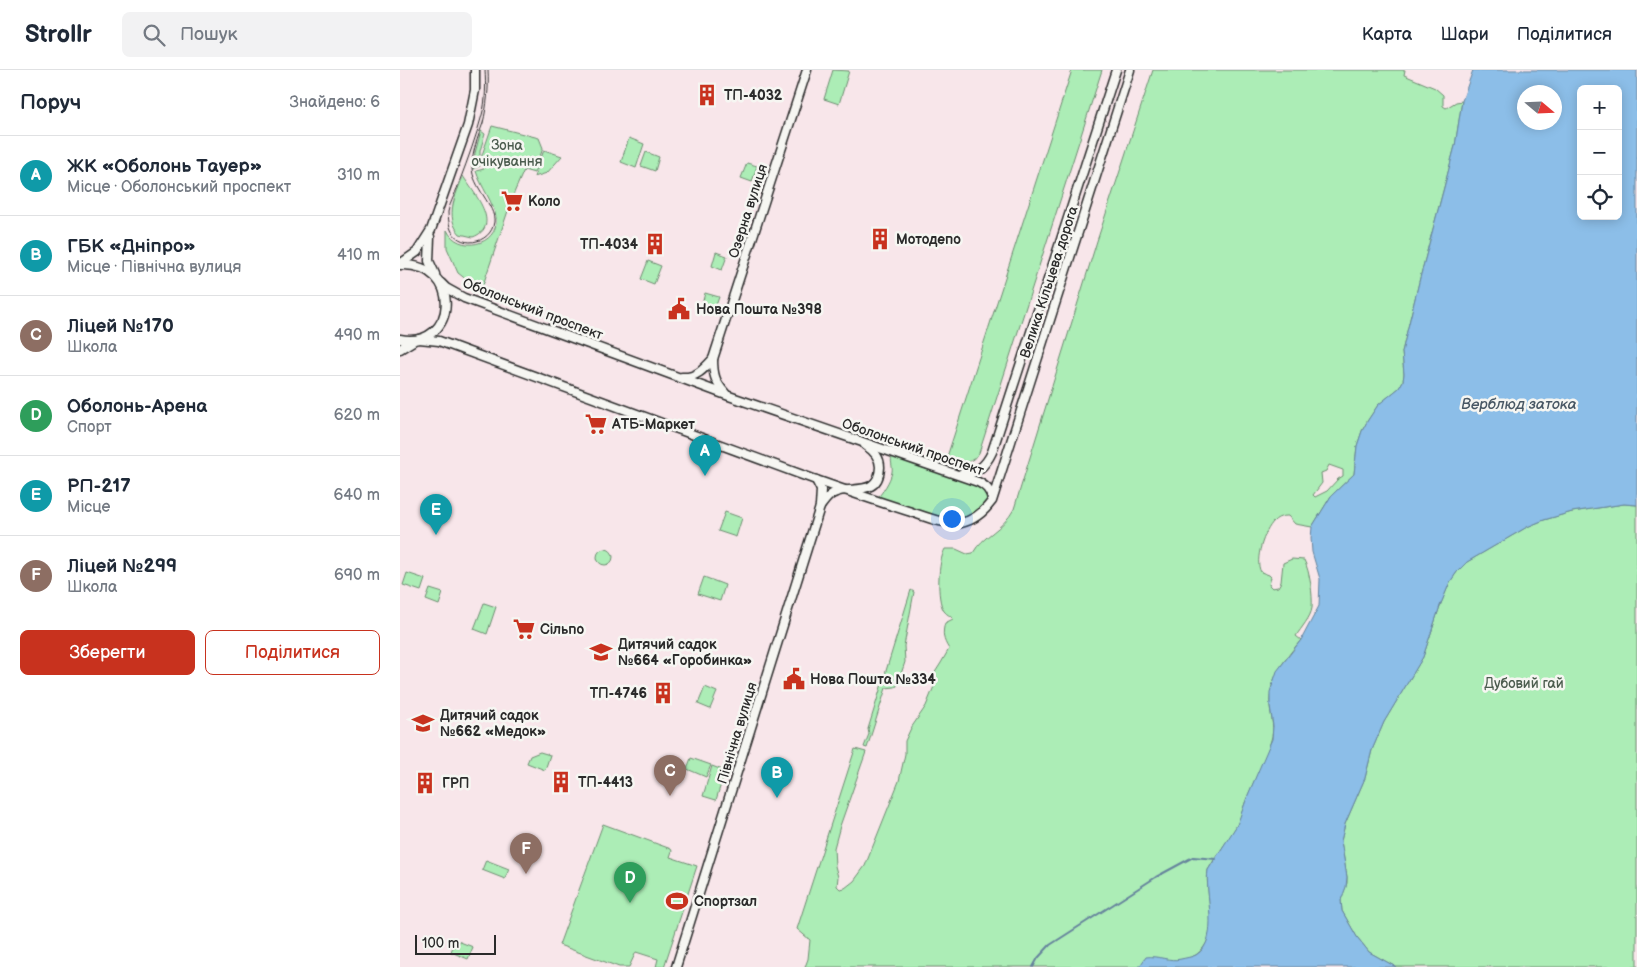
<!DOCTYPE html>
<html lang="uk">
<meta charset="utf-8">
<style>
:root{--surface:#fff;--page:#f2f2f3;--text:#1f2937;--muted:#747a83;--line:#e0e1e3;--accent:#c8321e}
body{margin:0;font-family:"Balsamiq Sans",sans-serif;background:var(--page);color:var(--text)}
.controls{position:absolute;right:15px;top:15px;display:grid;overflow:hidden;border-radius:8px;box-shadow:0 2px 12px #0003}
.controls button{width:45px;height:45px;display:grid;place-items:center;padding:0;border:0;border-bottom:1px solid var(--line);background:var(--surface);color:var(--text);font:25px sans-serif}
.compass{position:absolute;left:1117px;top:15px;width:45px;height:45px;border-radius:50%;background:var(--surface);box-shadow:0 2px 12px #0003;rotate:109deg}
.scale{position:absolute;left:15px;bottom:12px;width:81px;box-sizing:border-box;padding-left:5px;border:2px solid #2b2b2b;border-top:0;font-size:14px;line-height:18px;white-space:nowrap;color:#2b2b2b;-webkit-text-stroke:4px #f6f6f2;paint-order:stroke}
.you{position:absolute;left:551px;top:448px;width:18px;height:18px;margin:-12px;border:4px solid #fff;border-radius:50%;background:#1a73e8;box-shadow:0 0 0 8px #1a73e833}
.badge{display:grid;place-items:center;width:32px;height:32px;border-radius:50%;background:var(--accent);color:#fff;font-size:16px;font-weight:700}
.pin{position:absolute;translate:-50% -41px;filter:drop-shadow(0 1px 2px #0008)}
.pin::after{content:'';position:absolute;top:26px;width:18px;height:15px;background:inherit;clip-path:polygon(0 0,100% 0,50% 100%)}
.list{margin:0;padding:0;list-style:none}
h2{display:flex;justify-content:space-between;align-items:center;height:65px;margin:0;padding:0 20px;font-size:21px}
h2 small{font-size:16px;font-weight:400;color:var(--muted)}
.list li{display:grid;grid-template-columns:32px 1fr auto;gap:15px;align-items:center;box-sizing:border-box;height:80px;padding:0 20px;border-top:1px solid var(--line)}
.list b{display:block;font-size:19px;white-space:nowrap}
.list p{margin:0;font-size:16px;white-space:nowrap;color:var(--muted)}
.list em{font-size:16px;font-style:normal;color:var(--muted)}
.actions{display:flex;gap:10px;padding:15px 20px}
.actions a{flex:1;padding:11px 0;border:1px solid var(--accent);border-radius:8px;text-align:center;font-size:18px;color:var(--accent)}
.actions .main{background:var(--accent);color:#fff}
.icon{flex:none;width:28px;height:28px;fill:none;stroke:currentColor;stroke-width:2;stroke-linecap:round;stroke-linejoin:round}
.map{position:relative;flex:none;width:1237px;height:897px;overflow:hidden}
header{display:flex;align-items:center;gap:30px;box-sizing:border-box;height:70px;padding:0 25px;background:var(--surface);border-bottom:1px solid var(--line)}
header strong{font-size:24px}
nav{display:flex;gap:28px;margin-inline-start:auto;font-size:18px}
.search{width:350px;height:45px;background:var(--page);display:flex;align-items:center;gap:12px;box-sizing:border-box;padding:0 18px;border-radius:8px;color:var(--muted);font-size:19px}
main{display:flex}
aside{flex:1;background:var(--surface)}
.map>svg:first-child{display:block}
.green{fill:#acedb6;stroke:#6c8c70;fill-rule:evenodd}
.water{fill:#8cbee8;stroke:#65839c;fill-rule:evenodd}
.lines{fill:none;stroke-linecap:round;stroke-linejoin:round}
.stream{stroke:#65839c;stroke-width:2}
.secondary-casing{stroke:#2b2b2b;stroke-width:11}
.secondary{stroke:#f6f6f2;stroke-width:8}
.tram{stroke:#2b2b2b;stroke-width:1}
.labels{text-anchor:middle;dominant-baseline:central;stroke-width:5;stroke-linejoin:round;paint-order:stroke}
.poi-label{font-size:14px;font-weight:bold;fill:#2b2b2b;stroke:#f6f6f2;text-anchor:start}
.park-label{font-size:14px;fill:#4b5c4e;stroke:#f6f6f2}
.street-label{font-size:14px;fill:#2b2b2b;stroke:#f6f6f2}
.water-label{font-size:15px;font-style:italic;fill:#485764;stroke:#f6f6f2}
</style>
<header>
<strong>Strollr</strong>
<div class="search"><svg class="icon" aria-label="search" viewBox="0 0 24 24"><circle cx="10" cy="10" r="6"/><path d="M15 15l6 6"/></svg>Пошук</div>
<nav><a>Карта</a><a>Шари</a><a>Поділитися</a></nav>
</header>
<main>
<aside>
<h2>Поруч<small>Знайдено: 6</small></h2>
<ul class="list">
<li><span class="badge" style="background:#0f9aa8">A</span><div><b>ЖК «Оболонь Тауер»</b><p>Місце · Оболонський проспект</p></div><em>310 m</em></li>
<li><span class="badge" style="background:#0f9aa8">B</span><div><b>ГБК «Дніпро»</b><p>Місце · Північна вулиця</p></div><em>410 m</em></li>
<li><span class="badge" style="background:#8d6e63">C</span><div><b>Ліцей №170</b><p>Школа</p></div><em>490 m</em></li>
<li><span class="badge" style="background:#2e9e5b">D</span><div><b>Оболонь-Арена</b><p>Спорт</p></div><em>620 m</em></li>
<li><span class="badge" style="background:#0f9aa8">E</span><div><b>РП-217</b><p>Місце</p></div><em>640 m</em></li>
<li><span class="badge" style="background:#8d6e63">F</span><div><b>Ліцей №299</b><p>Школа</p></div><em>690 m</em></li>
</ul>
<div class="actions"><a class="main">Зберегти</a><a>Поділитися</a></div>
</aside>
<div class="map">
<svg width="1237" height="897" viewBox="0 0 1237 897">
<rect width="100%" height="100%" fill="#f8e6ea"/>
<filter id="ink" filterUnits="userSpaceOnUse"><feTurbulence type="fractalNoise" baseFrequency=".02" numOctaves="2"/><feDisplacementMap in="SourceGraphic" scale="10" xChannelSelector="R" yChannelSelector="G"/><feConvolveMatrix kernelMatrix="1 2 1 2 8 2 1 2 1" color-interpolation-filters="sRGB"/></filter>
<g filter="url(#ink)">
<!-- green -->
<g class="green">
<path d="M 433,0 L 449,1 L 439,34 L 424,29 Z"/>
<path d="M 672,0 L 702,0 L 579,383 C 569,396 561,393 546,390 Z"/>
<path d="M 753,0 L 1005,0 L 1004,5 L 1035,18 L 1043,25 L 1043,36 L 1046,38 L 1056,32 L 1062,31 L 1055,76 L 1020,208 L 1002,282 L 1004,304 L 1003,311 L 999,318 L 978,335 L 968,350 L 962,361 L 957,376 L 954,404 L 931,426 L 912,457 L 895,454 L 888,446 C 883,446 878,447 874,451 C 864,461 854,490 861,502 L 869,505 L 871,507 L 869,515 L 872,518 L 878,517 L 881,512 L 883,493 L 892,489 L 904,490 C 910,502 913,525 912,538 C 911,547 901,558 896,566 L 901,570 C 885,589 868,609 870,636 C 871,648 875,659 871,670 C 866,689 856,706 849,723 C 844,733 842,745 837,755 C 829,771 816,784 808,800 C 804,825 822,866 797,884 C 792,888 784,889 778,890 L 779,897 L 405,897 L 408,889 L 410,870 L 397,859 L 455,679 L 466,682 L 440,756 L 434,778 L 435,796 L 438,807 L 437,816 L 440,819 L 445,818 L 454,811 L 465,796 L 499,711 L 505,684 L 505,671 L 511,658 L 526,636 L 535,614 L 534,604 L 541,593 L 549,579 C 543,570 542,563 545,553 L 553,549 C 550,545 547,545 544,541 C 536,529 538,491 545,479 L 556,479 L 567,484 L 573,483 C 583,465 603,460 614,439 L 697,171 ZM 929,395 L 943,400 L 943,406 L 938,409 L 927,421 L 915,427 L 913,425 L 922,413 L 921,403 L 926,401 Z"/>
<path d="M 92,56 L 139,68 L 143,78 L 134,103 L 124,100 L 114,123 L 81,221 L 58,203 L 47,178 L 47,160 C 58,184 99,176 96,148 C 95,135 80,115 76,101 L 84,99 L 82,85 Z"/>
<path d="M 81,61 L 85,64 L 80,81 L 80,96 L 73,99 L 75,83 Z"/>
<path d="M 229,68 L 244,74 L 236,98 L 221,92 Z"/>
<path d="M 144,80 L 162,86 L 147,103 L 134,107 Z"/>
<path d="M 246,82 L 259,87 L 255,101 L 241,96 Z"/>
<path d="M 347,93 L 357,96 L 352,112 L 341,108 Z"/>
<path d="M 63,106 C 73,122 103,156 73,167 L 60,164 C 44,146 56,125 63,106 Z"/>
<path d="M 316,182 L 327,186 L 322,200 L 312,196 Z"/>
<path d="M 248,191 L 261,196 L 254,214 L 241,209 Z"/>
<path d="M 305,223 L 319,227 L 315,238 L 302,234 Z"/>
<path d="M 492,385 L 520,397 L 583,418 L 588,427 C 583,445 563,449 546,448 L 477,429 C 483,421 490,412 492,402 C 493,396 490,392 492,385 Z"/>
<path d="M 1224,434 L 1237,435 L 1237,897 L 996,897 L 969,882 L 957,867 L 942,841 L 941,830 L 947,813 L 947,807 L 941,771 L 945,754 L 965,708 L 972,680 L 984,652 L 1023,587 L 1040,536 L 1050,512 L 1057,502 L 1067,492 L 1127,457 L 1144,450 L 1172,442 Z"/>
<path d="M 325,442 L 342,448 L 336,467 L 318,461 Z"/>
<circle cx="205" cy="487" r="8"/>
<path d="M 7,503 L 25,509 L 21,521 L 3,515 Z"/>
<path d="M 304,507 L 325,515 L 320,531 L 298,524 Z"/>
<path d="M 30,519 L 43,523 L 39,535 L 26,530 Z"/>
<path d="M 511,520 L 514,522 L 504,576 L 505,592 L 497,616 L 495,617 L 486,618 L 467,678 L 464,677 L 469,664 L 468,659 Z"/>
<path d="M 84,533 L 96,537 L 87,564 L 74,559 Z"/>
<path d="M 305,617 L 317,622 L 310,639 L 298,634 Z"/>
<path d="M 140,682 L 150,685 L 145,700 L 127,693 L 130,686 Z"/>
<path d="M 291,688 L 311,695 L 306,707 L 287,699 Z"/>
<path d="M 312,696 L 325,701 L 316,730 L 303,726 Z"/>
<path d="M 203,754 L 271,779 L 272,781 L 270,787 L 297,796 L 264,897 L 256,897 L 258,889 L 236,882 L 229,897 L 219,897 L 159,875 Z"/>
<path d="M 86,790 L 109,799 L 105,809 L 82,800 Z"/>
<path d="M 55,870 L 73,877 L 68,889 L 51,882 Z"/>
</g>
<!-- water -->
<path class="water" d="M 1073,0 L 1237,0 L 1237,435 L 1224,434 L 1172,442 L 1144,450 L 1127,457 L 1067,492 L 1057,502 L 1050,512 L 1040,536 L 1023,587 L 984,652 L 972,680 L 965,708 L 945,754 L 941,771 L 947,807 L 946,817 L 941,830 L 942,841 L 957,867 L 969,882 L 996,897 L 739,897 L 746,887 C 758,885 770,892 781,889 C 785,888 792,887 796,885 C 821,870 804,823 808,800 L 837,755 L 848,725 L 872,669 L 873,656 L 870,636 L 870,622 L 877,601 L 901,570 L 919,536 L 920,509 L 912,482 L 911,468 L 912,457 L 931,426 L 954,404 L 957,376 L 962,361 L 968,350 L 978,335 L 999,318 L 1003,311 L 1004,304 L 1002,282 L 1020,208 L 1055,76 L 1062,31 ZM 1181,19 L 1218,19 L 1218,146 L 1181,146 ZM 1124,22 L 1154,22 L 1154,52 L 1124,52 Z"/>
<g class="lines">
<!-- stream -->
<path class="stream" d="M 633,897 L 638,888 L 650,875 L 756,807 L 793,787 L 816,789"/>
<!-- secondary casing -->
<g class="secondary-casing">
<g id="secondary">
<path d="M 30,167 L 29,191 L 35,204"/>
<path d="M 0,194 L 17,182 L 31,160 L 68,55 L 75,20 L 75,0"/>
<path d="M 0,195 C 64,192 58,280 0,269"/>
<path d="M 41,213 L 46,218 L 64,228 L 329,326 L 578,412 C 586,416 590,420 592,429"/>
<path d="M 19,269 L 39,271 L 416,410 C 447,421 477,431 508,441 C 524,446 544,455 561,453 C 575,450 584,442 592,431 L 730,0"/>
<path d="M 0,279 L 13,271"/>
<path d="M 282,307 C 296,308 304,299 313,289"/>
<path d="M 325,323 C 315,312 313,304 313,289 L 407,0"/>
<path d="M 561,404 C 577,405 586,395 592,382 L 716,0"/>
<path d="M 420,437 C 424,432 428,425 434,423 C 450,415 479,428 480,397 C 480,387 473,380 465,375"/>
<path d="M 276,897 L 420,437 L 421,420 L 416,410"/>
</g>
</g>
<!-- secondary -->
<use href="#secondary" class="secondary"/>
<!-- tram -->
<path class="tram" d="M 85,0 C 86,15 86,31 82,45 C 76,67 68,89 60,110 C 57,121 50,132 48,142 C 48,147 49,153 50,157 C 57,180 91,175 94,152 C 96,136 72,117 72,97 C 72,82 78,67 83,53 C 87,36 89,18 88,0"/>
</g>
</g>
<!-- icons -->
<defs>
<g id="building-bare" transform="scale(1.725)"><path d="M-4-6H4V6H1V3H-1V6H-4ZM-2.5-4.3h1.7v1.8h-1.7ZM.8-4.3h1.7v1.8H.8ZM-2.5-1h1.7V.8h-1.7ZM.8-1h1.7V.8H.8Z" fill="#c8321e" stroke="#f6f6f2" stroke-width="2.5" paint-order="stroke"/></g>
<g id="supermarket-bare" transform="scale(1.725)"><path d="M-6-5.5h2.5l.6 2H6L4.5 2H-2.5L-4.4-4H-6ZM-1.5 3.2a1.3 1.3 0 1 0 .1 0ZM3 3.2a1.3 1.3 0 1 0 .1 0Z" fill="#c8321e" stroke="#f6f6f2" stroke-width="2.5" paint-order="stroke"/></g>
<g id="civic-bare" transform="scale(1.725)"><path d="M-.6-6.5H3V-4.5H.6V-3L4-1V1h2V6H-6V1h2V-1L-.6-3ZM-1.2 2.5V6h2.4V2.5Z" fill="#c8321e" stroke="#f6f6f2" stroke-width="2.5" paint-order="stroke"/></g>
<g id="school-bare" transform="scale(1.725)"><path d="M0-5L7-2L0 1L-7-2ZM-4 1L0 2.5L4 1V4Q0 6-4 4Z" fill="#c8321e" stroke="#f6f6f2" stroke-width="2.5" paint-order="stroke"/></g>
<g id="stadium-bare" transform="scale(1.725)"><path d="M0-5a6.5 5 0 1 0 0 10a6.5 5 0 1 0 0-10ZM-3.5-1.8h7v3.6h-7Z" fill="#c8321e" stroke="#f6f6f2" stroke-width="2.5" paint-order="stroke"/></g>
</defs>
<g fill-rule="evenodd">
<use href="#building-bare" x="307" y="25"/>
<use href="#supermarket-bare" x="112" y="131"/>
<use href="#building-bare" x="480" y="169"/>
<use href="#building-bare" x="255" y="174"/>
<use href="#civic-bare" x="279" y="239"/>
<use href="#supermarket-bare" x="196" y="354"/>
<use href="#supermarket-bare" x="124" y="559"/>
<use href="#school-bare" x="201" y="582"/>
<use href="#civic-bare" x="394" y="609"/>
<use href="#building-bare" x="263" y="623"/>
<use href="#school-bare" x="23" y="653"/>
<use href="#building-bare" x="161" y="712"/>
<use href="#building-bare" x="25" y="713"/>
<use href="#stadium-bare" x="277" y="831"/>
</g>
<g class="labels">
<!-- poi labels -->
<g class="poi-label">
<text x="324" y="25">ТП-4032</text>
<text x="128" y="131">Коло</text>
<text x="496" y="169">Мотодепо</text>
<text x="238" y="174" text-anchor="end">ТП-4034</text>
<text x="296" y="239">Нова Пошта №398</text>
<text x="212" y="354">АТБ-Маркет</text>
<text x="140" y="559">Сільпо</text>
<text x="218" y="574">Дитячий садок<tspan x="218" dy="16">№664 «Горобинка»</tspan></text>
<text x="410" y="609">Нова Пошта №334</text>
<text x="247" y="623" text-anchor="end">ТП-4746</text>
<text x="40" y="645">Дитячий садок<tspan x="40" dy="16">№662 «Медок»</tspan></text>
<text x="178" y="712">ТП-4413</text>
<text x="42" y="713">ГРП</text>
<text x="294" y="831">Спортзал</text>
</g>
<!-- park labels -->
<g class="park-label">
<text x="107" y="75">Зона<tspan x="107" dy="16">очікування</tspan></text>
<text x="1124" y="613">Дубовий гай</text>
</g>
<!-- street labels -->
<g class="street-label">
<text transform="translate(348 141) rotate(-72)">Озерна вулиця</text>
<text transform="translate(649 212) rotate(-72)">Велика Кільцева дорога</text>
<text transform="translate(133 239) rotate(21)">Оболонський проспект</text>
<text transform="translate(513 377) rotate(19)">Оболонський проспект</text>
<text transform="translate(337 663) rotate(-73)">Північна вулиця</text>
</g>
<!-- water labels -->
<g class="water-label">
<text x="1119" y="334">Верблюд затока</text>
</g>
</g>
</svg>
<div class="controls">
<button>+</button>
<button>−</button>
<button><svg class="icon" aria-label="locate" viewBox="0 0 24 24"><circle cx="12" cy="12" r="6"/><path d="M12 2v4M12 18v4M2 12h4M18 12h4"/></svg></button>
</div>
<svg class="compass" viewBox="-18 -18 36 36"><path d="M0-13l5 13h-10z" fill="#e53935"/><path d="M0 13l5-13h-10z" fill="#747a83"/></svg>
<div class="scale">100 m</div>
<div class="you"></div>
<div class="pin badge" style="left:305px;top:406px;background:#0f9aa8">A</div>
<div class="pin badge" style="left:377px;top:728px;background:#0f9aa8">B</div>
<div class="pin badge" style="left:270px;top:726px;background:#8d6e63">C</div>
<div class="pin badge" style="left:230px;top:833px;background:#2e9e5b">D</div>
<div class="pin badge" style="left:36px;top:465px;background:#0f9aa8">E</div>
<div class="pin badge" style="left:126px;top:804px;background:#8d6e63">F</div>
</div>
</main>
